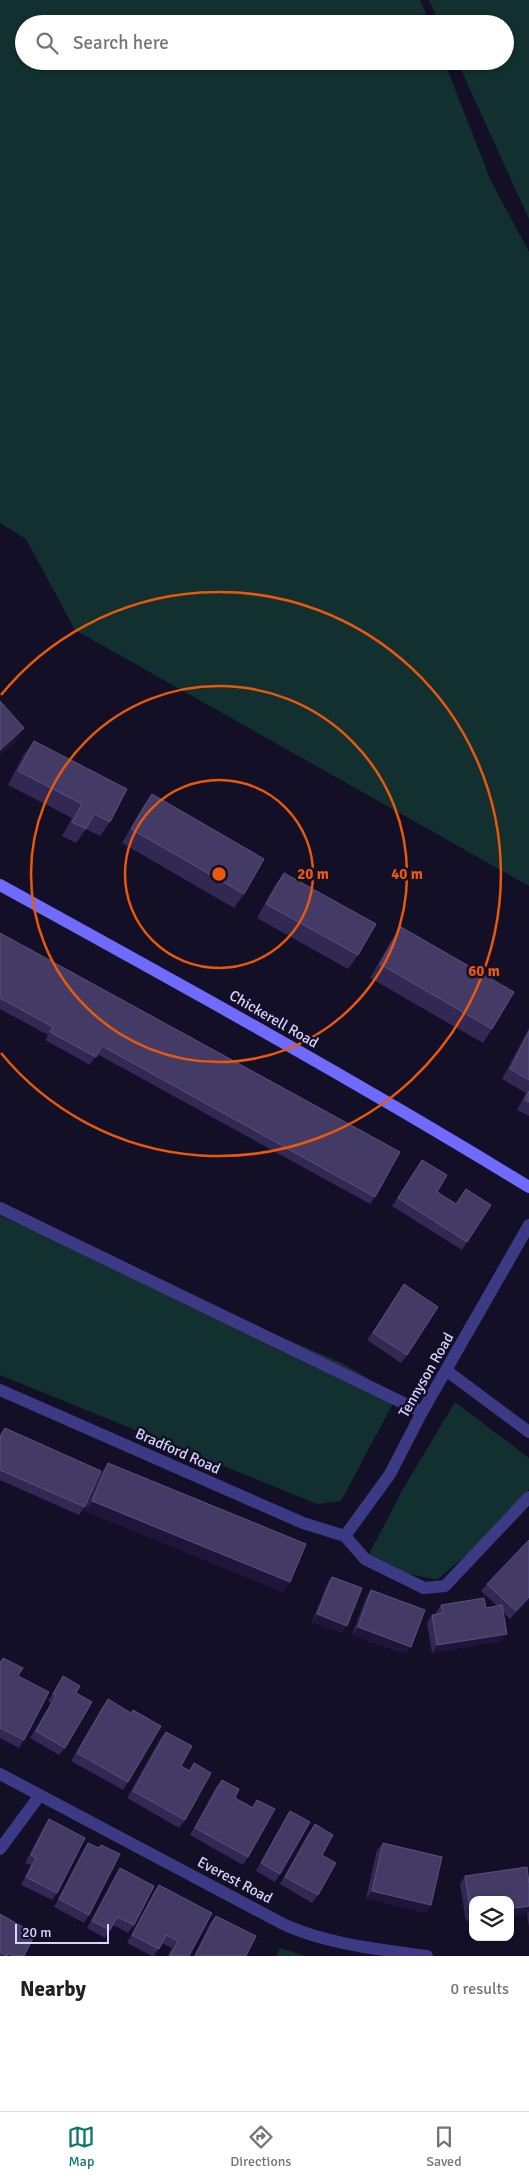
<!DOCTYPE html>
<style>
:root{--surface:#fff;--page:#f2f2f2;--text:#202124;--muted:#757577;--line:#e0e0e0;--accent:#0f766e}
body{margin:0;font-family:Signika,sans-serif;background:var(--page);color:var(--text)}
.controls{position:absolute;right:15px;bottom:15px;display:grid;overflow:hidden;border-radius:10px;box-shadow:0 1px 4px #0004}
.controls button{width:45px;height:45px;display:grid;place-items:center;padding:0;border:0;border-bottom:1px solid var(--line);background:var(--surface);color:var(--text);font:25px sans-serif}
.scale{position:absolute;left:15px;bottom:12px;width:94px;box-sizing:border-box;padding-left:5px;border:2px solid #d9d4ff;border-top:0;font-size:14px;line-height:18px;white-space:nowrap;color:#d9d4ff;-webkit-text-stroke:4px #130f26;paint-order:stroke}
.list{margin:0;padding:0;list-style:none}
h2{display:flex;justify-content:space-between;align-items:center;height:65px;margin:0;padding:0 20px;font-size:21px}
h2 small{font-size:16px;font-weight:400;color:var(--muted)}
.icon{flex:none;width:28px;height:28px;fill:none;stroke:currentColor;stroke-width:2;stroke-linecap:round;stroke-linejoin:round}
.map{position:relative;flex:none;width:529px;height:1956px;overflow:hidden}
.search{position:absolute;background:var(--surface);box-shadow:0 1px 4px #0004;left:15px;right:15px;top:15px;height:55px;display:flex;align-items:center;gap:12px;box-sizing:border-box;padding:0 18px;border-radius:28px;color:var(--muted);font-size:19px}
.sheet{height:155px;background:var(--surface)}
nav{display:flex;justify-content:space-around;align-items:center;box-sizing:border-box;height:70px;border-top:1px solid var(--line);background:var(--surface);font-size:14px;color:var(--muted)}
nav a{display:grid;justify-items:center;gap:2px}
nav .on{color:var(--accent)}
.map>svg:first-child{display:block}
.green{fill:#12302f}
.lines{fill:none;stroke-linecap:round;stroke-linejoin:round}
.service{stroke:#3d3a85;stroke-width:12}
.minor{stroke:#3d3a85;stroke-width:12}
.secondary{stroke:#6f6bff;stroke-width:12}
.wall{fill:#312854}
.shaded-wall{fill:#1d163a}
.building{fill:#433a66;stroke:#5a527e}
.ring{fill:none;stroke:#e8590c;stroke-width:2.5}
.labels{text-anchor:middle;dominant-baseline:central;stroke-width:5;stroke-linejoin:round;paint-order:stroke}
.street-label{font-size:15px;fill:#d9d4ff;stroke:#130f26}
.centre{fill:#e8590c;stroke:#130f26;stroke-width:2.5}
.ring-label{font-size:15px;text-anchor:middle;font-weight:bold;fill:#e8590c;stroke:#130f26;stroke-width:5;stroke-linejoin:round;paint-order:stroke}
</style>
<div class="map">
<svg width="529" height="1956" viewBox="0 0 529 1956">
<rect width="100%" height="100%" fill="#130f26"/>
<!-- green -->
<g class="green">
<path d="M 0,0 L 420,0 L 430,24 L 24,24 L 24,61 L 444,61 L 491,181 L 529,252 L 529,886 L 75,630 L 26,539 L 0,523 Z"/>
<path d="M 429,0 L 529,0 L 529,219 L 457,61 L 505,61 L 505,24 L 440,24 Z"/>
<path d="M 0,1216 L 344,1364 L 397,1396 L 341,1501 L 317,1504 L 0,1375 Z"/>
<path d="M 455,1402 L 529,1458 L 529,1489 L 466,1555 L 437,1580 L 409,1574 L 369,1554 L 403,1489 Z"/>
<path d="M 280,1948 L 305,1956 L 276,1956 Z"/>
</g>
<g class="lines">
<!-- service -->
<g class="service">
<path d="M 0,1208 L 422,1412"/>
<path d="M 345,1536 L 365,1559 L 424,1588 L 445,1586 L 529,1497"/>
</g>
<!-- minor -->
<g class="minor">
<path d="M 447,1371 L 529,1432"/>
<path d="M 0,1390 L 303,1523 L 345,1536 L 390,1474 L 422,1412 L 529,1225"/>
<path d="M 0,1774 L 285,1925 C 331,1945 378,1949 427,1956"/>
<path d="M 0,1849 L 40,1795"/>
</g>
<!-- secondary -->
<path class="secondary" d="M 0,885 C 178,983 356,1081 529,1187"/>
</g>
<!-- wall -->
<g class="wall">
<path d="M 34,741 L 110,822 L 100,836 L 86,829 L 76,843 L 62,836 L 72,818 L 8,785 L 24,754 Z"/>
<path d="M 152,794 L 244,894 L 234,908 L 122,843 L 142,808 Z"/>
<path d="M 284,873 L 358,955 L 348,969 L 257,918 L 274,887 Z"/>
<path d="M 401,927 L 492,1029 L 483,1043 L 370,978 L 391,941 Z"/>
<path d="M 0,933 L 375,1197 L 370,1204 L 97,1054 L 90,1065 L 45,1040 L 48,1035 L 0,1009 Z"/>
<path d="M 529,1028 L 529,1116 L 517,1110 L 526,1093 L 502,1079 Z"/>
<path d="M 417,1167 L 437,1192 L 455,1204 L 467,1242 L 462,1250 L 392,1206 Z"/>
<path d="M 399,1292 L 407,1355 L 401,1363 L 367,1340 Z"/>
<path d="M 5,1428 L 85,1507 L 79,1515 L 0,1480 L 0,1434 Z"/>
<path d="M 108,1463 L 290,1582 L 283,1592 L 85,1511 L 101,1473 Z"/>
<path d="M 529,1540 L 529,1600 L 510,1619 L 503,1612 L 501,1641 L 432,1653 L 427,1623 L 432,1615 L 436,1615 L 436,1612 L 441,1605 L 486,1608 L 497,1606 L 481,1591 L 487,1584 Z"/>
<path d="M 332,1577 L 342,1633 L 312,1622 L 327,1584 Z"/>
<path d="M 371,1590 L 406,1654 L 352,1635 L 366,1598 Z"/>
<path d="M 3,1658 L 18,1676 L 24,1740 L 19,1748 L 0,1738 L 0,1662 Z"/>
<path d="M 63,1676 L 76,1693 L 65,1748 L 59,1755 L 30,1738 L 51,1703 L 48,1701 Z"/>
<path d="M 108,1699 L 131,1713 L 133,1710 L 128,1782 L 123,1790 L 71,1761 L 102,1707 Z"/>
<path d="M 166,1732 L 181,1766 L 189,1770 L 194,1763 L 185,1820 L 179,1828 L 127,1798 L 160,1739 Z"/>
<path d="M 222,1780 L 235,1798 L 252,1807 L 257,1800 L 248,1857 L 243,1865 L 190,1835 L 216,1787 Z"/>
<path d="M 290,1811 L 280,1874 L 275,1882 L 256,1871 L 285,1819 Z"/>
<path d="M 49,1819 L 57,1893 L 52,1900 L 21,1885 L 31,1865 L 25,1863 L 44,1827 Z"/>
<path d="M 315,1824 L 322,1855 L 318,1895 L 312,1903 L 280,1884 L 309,1832 Z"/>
<path d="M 88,1843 L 98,1848 L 101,1845 L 89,1915 L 84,1923 L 54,1907 L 83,1851 Z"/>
<path d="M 383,1843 L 426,1913 L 366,1898 L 377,1850 Z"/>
<path d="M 120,1868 L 134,1925 L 128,1933 L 113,1925 L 105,1938 L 87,1928 L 115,1876 Z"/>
<path d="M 465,1876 L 528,1879 L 529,1878 L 529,1927 L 527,1914 L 510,1916 L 510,1900 L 473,1900 L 473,1921 L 466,1922 L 460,1884 Z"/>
<path d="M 159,1885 L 189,1956 L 168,1956 L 172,1948 L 162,1943 L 154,1956 L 152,1956 L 127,1943 L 153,1893 Z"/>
<path d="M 0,1914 L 24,1956 L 0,1956 Z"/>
<path d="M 216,1916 L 246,1956 L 194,1956 L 210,1923 Z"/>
</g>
<!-- shaded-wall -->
<g class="shaded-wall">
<path d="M 24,728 L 15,742 L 0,755 L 0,750 Z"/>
<path d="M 92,1501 L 290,1582 L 283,1592 L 85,1511 Z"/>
<path d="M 529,1597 L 529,1600 L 510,1619 L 516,1611 Z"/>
<path d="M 317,1614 L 347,1626 L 342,1633 L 312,1622 Z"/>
<path d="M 358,1627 L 411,1647 L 406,1654 L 352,1635 Z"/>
<path d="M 507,1634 L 501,1641 L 432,1653 L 437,1645 Z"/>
<path d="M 372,1891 L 431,1905 L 426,1913 L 366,1898 Z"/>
<path d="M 529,1906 L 529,1911 L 527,1914 L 510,1916 L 510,1909 Z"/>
<path d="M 473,1914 L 473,1921 L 466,1922 L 471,1915 Z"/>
</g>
<!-- building -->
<g class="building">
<path d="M 0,701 L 24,728 L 0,750 Z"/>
<path d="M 34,741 L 127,789 L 110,822 L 94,814 L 86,829 L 72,822 L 82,804 L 18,771 Z"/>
<path d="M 152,794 L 264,859 L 244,894 L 131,829 Z"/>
<path d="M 284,873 L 376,924 L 358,955 L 266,904 Z"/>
<path d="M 401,927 L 514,992 L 492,1029 L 380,964 Z"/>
<path d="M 0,933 L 400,1152 L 375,1197 L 102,1046 L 96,1057 L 50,1032 L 53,1027 L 0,998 Z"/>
<path d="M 529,1031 L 529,1080 L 510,1069 Z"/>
<path d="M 529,1091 L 529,1102 L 525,1100 Z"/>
<path d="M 422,1160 L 447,1175 L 437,1192 L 456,1204 L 466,1189 L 491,1205 L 467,1242 L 398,1198 Z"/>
<path d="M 404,1284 L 438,1307 L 407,1355 L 373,1333 Z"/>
<path d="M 5,1428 L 101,1471 L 85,1507 L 0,1470 L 0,1438 Z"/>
<path d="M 108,1463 L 306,1544 L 290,1582 L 92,1501 Z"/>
<path d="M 529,1540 L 529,1597 L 516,1611 L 487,1584 Z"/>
<path d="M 332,1577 L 362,1588 L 347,1626 L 317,1614 Z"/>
<path d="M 371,1590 L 425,1610 L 411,1647 L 358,1627 Z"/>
<path d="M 484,1598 L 486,1608 L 502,1605 L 507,1634 L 437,1645 L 432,1615 L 443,1613 L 441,1605 Z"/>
<path d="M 3,1658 L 23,1668 L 18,1676 L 49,1692 L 24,1740 L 0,1728 L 0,1663 Z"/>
<path d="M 63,1676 L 80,1686 L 76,1693 L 92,1702 L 65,1748 L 36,1731 L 56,1695 L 53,1694 Z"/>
<path d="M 108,1699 L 131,1713 L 133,1710 L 161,1726 L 128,1782 L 77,1753 Z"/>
<path d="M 166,1732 L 192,1746 L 181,1766 L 190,1771 L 194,1763 L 211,1773 L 185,1820 L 133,1791 Z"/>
<path d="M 222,1780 L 239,1789 L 235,1798 L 253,1808 L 257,1800 L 275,1809 L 248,1857 L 195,1828 Z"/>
<path d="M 290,1811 L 310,1822 L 280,1874 L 261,1863 Z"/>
<path d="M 49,1819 L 85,1838 L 57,1893 L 26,1877 L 36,1858 L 31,1855 Z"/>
<path d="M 315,1824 L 333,1835 L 322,1855 L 336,1863 L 318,1895 L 285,1877 Z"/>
<path d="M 88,1843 L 99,1848 L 101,1845 L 120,1854 L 89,1915 L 59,1899 Z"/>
<path d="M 383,1843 L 442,1857 L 431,1905 L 372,1891 Z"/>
<path d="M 527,1867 L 529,1883 L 529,1880 L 529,1906 L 510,1909 L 510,1900 L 473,1900 L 473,1914 L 471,1915 L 465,1876 Z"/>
<path d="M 120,1868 L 154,1886 L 134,1925 L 117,1917 L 110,1930 L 92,1921 Z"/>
<path d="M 159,1885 L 212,1913 L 189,1956 L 173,1956 L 170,1955 L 178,1941 L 166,1935 L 159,1949 L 132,1935 Z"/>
<path d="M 0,1914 L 35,1934 L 24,1956 L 13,1956 L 8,1953 L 7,1956 L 0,1952 Z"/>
<path d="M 216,1916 L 256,1936 L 246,1956 L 195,1956 Z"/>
</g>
<!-- distance rings -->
<g class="ring">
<circle cx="219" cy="874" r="94"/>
<circle cx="219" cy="874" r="188"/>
<path d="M1 695A282 282 0 1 1 1 1053"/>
</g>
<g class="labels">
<!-- street labels -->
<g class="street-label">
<text transform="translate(274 1019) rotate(30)">Chickerell Road</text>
<text transform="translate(426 1375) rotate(-60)">Tennyson Road</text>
<text transform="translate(178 1451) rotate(24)">Bradford Road</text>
<text transform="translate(235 1880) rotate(28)">Everest Road</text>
</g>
</g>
<circle cx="219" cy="874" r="8" class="centre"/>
<g class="ring-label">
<text x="313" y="879">20 m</text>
<text x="407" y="879">40 m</text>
<text x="484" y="976">60 m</text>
</g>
</svg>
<div class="controls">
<button><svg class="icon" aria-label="layers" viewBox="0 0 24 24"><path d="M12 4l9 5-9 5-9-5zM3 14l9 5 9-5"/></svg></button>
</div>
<div class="scale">20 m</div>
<div class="search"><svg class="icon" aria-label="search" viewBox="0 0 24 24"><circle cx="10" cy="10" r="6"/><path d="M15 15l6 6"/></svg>Search here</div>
</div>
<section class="sheet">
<h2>Nearby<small>0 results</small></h2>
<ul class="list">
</ul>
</section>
<nav>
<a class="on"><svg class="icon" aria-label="map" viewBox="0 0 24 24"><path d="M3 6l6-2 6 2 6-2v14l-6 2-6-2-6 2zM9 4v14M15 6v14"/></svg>Map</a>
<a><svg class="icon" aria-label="directions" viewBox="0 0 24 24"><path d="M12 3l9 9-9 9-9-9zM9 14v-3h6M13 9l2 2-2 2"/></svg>Directions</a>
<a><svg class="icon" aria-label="saved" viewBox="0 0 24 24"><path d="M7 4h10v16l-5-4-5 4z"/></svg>Saved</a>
</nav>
